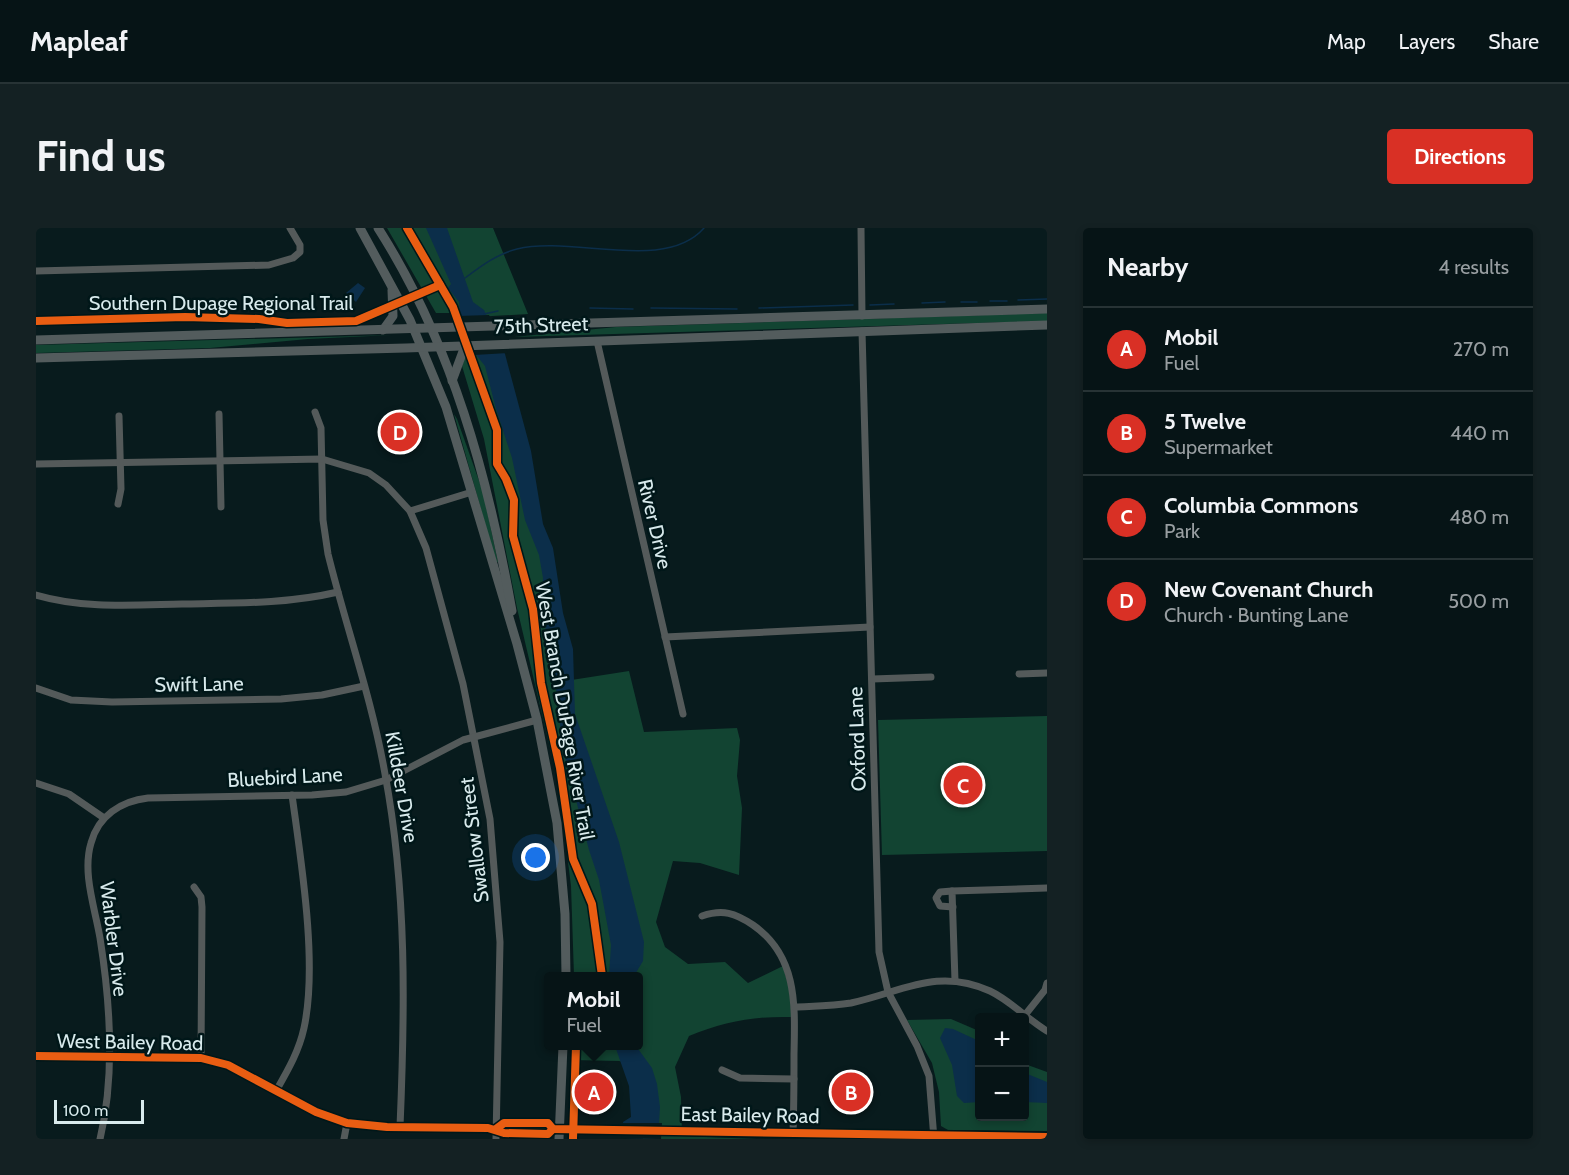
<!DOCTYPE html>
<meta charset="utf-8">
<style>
:root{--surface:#061416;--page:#142123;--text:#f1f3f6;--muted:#989ea1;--line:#273335;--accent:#d93025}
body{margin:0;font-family:Cabin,sans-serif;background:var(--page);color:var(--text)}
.controls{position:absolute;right:18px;bottom:18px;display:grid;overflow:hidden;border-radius:6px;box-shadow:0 3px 9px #0003}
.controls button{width:54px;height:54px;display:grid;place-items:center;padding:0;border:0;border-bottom:2px solid var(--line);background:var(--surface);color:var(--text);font:30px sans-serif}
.scale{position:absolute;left:18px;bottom:15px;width:90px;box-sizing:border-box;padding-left:6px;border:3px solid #d8eaec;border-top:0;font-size:16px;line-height:21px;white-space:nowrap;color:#d8eaec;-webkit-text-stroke:4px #001719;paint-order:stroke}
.you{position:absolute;left:500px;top:630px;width:21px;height:21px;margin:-15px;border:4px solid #fff;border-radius:50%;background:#1a73e8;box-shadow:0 0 0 9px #1a73e833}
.badge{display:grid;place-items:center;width:39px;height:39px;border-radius:50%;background:var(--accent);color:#fff;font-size:20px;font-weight:700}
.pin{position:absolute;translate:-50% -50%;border:3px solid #fff;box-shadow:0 2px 6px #0006}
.popup{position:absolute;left:508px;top:744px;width:99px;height:78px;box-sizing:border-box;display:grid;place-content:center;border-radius:6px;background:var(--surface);filter:drop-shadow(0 2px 4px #0005);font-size:20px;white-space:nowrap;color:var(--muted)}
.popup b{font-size:22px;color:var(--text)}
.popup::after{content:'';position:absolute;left:50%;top:100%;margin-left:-12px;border:12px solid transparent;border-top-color:var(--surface)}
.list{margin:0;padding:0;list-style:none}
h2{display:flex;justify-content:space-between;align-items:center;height:78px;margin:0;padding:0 24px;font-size:26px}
h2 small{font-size:20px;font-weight:400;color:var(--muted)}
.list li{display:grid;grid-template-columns:39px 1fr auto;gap:18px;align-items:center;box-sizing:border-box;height:84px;padding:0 24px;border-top:2px solid var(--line)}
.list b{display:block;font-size:22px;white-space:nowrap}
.list p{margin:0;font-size:20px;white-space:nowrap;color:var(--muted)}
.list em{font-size:20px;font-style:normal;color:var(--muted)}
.map{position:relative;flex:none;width:1011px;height:911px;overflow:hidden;border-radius:6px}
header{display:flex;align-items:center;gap:36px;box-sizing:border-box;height:84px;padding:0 30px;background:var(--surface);border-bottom:2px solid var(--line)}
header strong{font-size:28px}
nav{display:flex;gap:33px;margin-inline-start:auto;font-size:21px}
.intro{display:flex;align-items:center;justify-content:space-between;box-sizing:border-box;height:144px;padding:0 36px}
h1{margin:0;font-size:42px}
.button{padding:15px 27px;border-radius:6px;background:var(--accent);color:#fff;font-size:21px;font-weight:700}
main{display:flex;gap:36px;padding:0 36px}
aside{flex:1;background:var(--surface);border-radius:6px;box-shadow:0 3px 9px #0003}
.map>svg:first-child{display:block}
.green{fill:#124432}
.water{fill:#0b2e4a}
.pier{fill:#081b1d}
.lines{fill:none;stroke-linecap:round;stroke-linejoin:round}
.stream{stroke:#0b2e4a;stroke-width:1.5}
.minor{stroke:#545a5a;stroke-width:7}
.secondary{stroke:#535c5d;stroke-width:9}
.cycleway-casing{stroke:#001719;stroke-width:11}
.cycleway{stroke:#e95d12;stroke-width:8}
.labels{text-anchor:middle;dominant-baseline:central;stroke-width:5;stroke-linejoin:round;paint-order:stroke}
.street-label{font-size:20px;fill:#d8eaec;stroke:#001719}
</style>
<header>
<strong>Mapleaf</strong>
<nav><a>Map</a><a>Layers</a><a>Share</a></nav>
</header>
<div class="intro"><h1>Find us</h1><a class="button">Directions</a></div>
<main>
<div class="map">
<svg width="1011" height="911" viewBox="0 0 1011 911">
<rect width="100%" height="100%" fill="#081b1d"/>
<!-- green -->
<g class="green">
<path d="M 351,0 L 457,0 L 492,86 L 439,89 L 510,323 L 529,453 L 593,443 L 608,504 L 701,500 L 704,512 L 701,548 L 706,580 L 703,647 L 664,635 L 637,633 L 620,694 L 629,719 L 652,736 L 689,734 L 712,755 L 747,738 L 755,767 L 755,789 C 718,788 687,794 653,808 L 639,839 L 645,869 L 646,908 L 721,911 L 607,911 L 602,838 L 583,833 L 535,832 L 536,818 L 603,818 L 603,748 L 538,748 L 535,658 L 522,554 L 481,380 L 448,211 L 426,138 L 429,129 L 433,126 L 417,85 L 400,85 Z"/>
<path d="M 1011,85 L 1011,93 L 478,109 L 580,99 Z"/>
<path d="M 356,107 L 272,111 L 174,120 L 0,125 L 0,117 Z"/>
<path d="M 418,186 L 421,191 L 447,264 L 462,334 L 460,334 Z"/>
<path d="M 1011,488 L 1011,623 L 846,627 L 842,492 Z"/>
<path d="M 915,791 L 943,803 L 944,888 L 988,888 L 989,836 L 1011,844 L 1011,903 L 912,902 L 905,898 L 903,864 L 896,835 L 871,792 Z"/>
<path d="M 472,897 L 508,898 L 511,901 L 509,903 L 471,902 Z"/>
</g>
<!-- water -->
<g class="water">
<path d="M 390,0 L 411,0 L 437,74 L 448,82 L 469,126 L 495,223 L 507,296 L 517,320 L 527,385 L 537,421 L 539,486 L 583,614 L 608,714 L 607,733 L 598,748 L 573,748 L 575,717 L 563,652 L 553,622 L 527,522 L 518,444 L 506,381 L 507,350 L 503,327 L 489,292 L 476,230 L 460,181 L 449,138 L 441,128 L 424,85 L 423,74 L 412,60 L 415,56 Z"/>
<path d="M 322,55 L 329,60 L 320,74 L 310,65 Z"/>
<path d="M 909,800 L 917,801 L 943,813 L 943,874 L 928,875 L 921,868 L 916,837 L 904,810 Z"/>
<path d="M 579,818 L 600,818 L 616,840 L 621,856 L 624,879 L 622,911 L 588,910 L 587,894 L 595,889 L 593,858 Z"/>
<path d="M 989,845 L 1011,854 L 1011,875 L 989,874 Z"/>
</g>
<!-- pier -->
<g class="pier">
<path d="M 453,87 L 472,125 L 438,127 L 422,88 Z"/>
<path d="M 584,895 L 626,895 L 625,911 L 586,910 Z"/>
</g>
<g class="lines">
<!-- stream -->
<g class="stream">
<path d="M 429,50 C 445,38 461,26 481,21 C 536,7 629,45 668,0"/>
<path d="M 982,72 L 1011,71"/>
<path d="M 954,73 L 971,73"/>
<path d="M 925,74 L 941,74"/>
<path d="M 886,75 L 909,74"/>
<path d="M 834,77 L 858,76"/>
<path d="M 554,80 L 597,81"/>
<path d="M 615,80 L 701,81"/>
<path d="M 723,80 L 817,77"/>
<path d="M 448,86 L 462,83"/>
</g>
<!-- minor -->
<g class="minor">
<path d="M 825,0 L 826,88"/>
<path d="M 0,43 L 233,37 L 257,30 L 264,24 L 264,17 L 254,0"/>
<path d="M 826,103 L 843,724 L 852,764 L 881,818 L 893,848 L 898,911"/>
<path d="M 561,113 L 647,486"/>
<path d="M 279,184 L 285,200 L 287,292 L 292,326 C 310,399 336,471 349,546 C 371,663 369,781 364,899"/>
<path d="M 183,186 L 185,279"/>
<path d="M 0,236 L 286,231 L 333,245 L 350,257 L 374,283 L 436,264"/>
<path d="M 82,276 L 85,261 L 83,188"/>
<path d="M 374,283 L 390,320 L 427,456 L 454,591 L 464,714 L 460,911"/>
<path d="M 0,367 C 48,381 97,377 146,376 C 199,375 251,376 302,364"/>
<path d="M 629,409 L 834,399"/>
<path d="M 983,446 L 1011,445"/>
<path d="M 836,451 L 895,449"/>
<path d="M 0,460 L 35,472 L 76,474 L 245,471 L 286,467 L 328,458"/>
<path d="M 0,555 L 33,566 L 68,590"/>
<path d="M 158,659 L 165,669 L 166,679 L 165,830"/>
<path d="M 916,663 L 904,664 L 900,670 L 904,678 L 917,679"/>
<path d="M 666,688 C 687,681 699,685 717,697 C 762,728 759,778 758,826 C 758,852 758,878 757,904"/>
<path d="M 919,753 L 916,663 L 1011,660"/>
<path d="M 759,779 C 778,778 797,778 815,775 C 866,764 901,739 954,763 C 975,773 991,791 1011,803"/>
<path d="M 989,787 L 1009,762 L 1011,755"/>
<path d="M 0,828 L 165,830 L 192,837 L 280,884 L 311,895 L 351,899 L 452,900 L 468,905 L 512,906 L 517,901"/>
<path d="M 686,842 L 704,850 L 758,851"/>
<path d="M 240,863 C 252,842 263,823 268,800 C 282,736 265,633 256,567"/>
<path d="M 460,901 L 468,895 L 512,895 L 517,901 L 1011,909"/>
<path d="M 64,911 C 79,849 74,773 64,710 C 59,680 46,645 55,615 C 62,588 85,573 112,570 L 276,567 L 310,564 L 350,552 L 427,512 L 501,492"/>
<path d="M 308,911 L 311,895"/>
</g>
<!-- secondary -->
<g class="secondary">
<path d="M 324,0 L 374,92 L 410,179 L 481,416 L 501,492 L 521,595 L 529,686 L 530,748"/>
<path d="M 342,0 C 416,116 452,249 476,383"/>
<path d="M 347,102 L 357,88 L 356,62"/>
<path d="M 0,112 L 1011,81"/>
<path d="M 0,130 L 370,120 L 1011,97"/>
<path d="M 416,153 L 429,118"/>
<path d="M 523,911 L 527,818"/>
</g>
<!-- cycleway casing -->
<g class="cycleway-casing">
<g id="cycleway">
<path d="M 371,0 L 417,79 L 461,202 L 461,236 L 470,251 L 478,272 L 477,308 L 497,381 L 505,455 L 524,540 L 537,631 L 556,676 L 566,748"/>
<path d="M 0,93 L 149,89 L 223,91 L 251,95 L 320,93 L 404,57"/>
<path d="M 0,828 L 165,830 L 192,837 L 280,884 L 311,895 L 351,899 L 452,900 L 468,905 L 512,906 L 517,901"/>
<path d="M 460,901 L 468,895 L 512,895 L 517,901 L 1011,909"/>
<path d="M 537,910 L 540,818"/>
</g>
</g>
<!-- cycleway -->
<use href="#cycleway" class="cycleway"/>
</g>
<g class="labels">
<!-- street labels -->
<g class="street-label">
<text x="185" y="75">Southern Dupage Regional Trail</text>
<text transform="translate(505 97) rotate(-2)">75th Street</text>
<text transform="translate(619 296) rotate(77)">River Drive</text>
<text transform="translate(163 456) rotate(-1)">Swift Lane</text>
<text transform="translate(529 483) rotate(80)">West Branch DuPage River Trail</text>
<text transform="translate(821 511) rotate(-92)">Oxford Lane</text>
<text transform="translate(249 549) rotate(-3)">Bluebird Lane</text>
<text transform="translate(366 559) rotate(80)">Killdeer Drive</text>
<text transform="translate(438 612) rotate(-97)">Swallow Street</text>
<text transform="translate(78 711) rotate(83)">Warbler Drive</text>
<text transform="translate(94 814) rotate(1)">West Bailey Road</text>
<text transform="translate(714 887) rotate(1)">East Bailey Road</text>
</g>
</g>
</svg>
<div class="controls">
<button>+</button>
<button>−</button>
</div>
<div class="scale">100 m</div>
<div class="you"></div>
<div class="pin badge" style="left:558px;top:864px">A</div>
<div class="popup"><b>Mobil</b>Fuel</div>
<div class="pin badge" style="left:815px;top:864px">B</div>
<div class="pin badge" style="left:927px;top:557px">C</div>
<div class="pin badge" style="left:364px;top:204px">D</div>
</div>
<aside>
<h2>Nearby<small>4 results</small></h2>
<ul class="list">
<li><span class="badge">A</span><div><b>Mobil</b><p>Fuel</p></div><em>270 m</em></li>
<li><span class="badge">B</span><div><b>5 Twelve</b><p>Supermarket</p></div><em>440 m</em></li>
<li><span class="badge">C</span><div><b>Columbia Commons</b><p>Park</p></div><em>480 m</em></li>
<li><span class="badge">D</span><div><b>New Covenant Church</b><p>Church · Bunting Lane</p></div><em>500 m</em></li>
</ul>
</aside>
</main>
